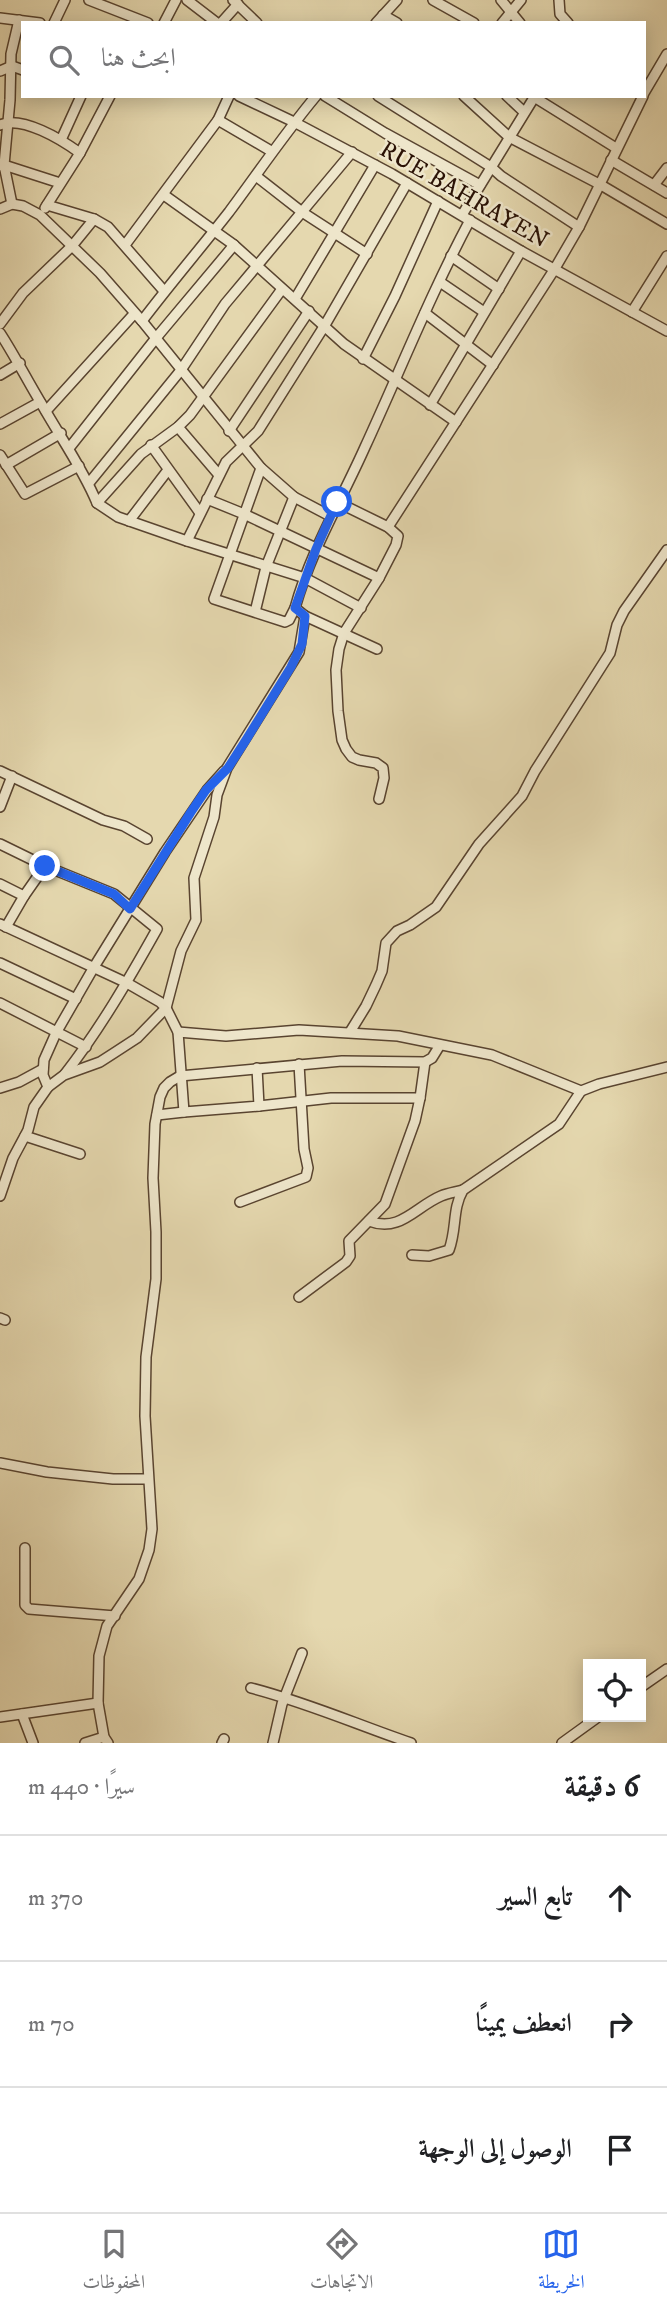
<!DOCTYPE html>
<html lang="ar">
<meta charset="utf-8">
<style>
:root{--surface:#fff;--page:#f2f2f2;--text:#202124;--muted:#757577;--line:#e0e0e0;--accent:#2563eb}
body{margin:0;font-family:"IM FELL DW Pica",Amiri,serif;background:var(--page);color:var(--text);direction:rtl}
.controls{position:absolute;right:21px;bottom:21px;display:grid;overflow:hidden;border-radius:0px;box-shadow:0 4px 18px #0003}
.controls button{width:63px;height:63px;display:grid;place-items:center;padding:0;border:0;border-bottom:2px solid var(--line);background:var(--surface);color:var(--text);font:35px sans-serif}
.stop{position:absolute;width:21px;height:21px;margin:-16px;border:5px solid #2563eb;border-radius:50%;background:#fff}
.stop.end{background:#2563eb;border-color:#fff;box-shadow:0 2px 7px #0008}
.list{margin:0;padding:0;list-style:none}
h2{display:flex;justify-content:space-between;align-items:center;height:91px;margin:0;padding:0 28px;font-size:30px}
h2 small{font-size:23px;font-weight:400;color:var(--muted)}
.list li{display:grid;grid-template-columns:46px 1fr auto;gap:21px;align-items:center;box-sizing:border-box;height:126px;padding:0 28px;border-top:2px solid var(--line)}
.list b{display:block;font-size:26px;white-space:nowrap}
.list em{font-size:23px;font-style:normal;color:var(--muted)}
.icon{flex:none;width:38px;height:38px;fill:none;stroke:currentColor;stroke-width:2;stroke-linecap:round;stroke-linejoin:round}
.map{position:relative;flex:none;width:667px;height:1743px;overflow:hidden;direction:ltr}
.search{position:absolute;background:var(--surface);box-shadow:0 4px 18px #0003;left:21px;right:21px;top:21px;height:77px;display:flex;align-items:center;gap:18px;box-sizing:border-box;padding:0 24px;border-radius:0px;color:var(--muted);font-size:26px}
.sheet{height:469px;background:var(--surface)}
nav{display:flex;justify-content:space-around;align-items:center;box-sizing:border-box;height:98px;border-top:2px solid var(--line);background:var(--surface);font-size:19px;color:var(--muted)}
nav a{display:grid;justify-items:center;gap:4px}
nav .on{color:var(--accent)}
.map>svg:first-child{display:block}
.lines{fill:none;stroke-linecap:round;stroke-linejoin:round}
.minor-casing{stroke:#594430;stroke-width:12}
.minor{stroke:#eee6cb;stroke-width:9}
.route{stroke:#2563eb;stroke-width:9}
.labels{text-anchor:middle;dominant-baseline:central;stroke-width:5;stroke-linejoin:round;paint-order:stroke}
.street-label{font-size:24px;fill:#2a1205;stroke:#eee6cb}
</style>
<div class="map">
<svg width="667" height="1743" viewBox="0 0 667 1743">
<rect width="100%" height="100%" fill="#e5d8af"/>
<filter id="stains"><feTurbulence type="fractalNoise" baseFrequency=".00286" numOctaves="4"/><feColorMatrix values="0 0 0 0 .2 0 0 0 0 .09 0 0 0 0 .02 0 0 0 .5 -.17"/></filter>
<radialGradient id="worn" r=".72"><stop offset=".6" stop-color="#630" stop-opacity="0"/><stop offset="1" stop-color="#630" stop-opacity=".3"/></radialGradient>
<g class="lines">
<!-- minor casing -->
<g class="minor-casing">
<g id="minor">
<path d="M 89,0 L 148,23"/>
<path d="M 187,0 L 217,23"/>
<path d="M 233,0 L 257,23"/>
<path d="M 433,0 L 474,23"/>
<path d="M 501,0 L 520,23"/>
<path d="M 559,0 L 560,14 L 568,23"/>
<path d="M 383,15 L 397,23"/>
<path d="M 0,18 L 40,23"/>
<path d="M 54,23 L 65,0"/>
<path d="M 164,23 L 176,0"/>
<path d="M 221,23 L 238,4"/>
<path d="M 376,23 L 397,0"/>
<path d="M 502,23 L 521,0"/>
<path d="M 0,71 L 12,66 L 23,70"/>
<path d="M 644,93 L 667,54"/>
<path d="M 239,96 L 294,122 L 392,174 L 521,251 L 667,331"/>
<path d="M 325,96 L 385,133 L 480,185"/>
<path d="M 378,96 L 491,167 L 501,176 L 579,227"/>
<path d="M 464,96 L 509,137 L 601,185 L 667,224"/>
<path d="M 507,96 L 524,112"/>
<path d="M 534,97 L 616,148"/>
<path d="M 218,120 L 271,151"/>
<path d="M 0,125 C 22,115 62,140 80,153"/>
<path d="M 61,140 L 81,96"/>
<path d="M 611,160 L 667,193"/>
<path d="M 2,166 L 4,165 L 60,183"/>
<path d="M 256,176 L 302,212 L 367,254"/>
<path d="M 654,185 L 667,168"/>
<path d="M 164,195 L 234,245 L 344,344 L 456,422"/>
<path d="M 12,204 L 4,165 L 10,100 L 11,54 L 19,20"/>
<path d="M 47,205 L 94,219 L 108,227 L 164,291"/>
<path d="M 45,208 L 80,153 L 110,96"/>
<path d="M 0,209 L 12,204 L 23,206 L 40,215 L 100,273 L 142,321 L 261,468 L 294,497 L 330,516"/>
<path d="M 462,215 L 535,96"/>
<path d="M 125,245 L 218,120 L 229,96"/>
<path d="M 451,256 L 499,289"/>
<path d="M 440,282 L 484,312"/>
<path d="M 295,299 L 375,165"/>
<path d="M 632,312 L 667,256"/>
<path d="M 425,313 L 493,365"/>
<path d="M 142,321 C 170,284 200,249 229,212 C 258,173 285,133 316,96"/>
<path d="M 0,324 L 23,293 L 72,246 L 94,219"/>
<path d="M 0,333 C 15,356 27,380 41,403 C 60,437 82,467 97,503 L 118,517 L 187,541 L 305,578 L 361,608"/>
<path d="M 363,359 L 395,296 L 438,201"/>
<path d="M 0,375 L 20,363"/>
<path d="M 430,405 L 521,251"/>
<path d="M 46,411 L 134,314"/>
<path d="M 0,424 L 40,402"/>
<path d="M 178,427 L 219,475"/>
<path d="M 229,431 L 309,311"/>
<path d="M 151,445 L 200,513"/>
<path d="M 70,447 L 156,338 L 234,245"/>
<path d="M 0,455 L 25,494 L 79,466"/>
<path d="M 6,465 L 61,433"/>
<path d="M 261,468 L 214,599 L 285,622 L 289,620 L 295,608 C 311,550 341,501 365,447 C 400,371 431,293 470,220"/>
<path d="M 89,483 L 181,370 L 225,304 L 352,152"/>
<path d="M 207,499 L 244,514 L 379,578"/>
<path d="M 337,502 L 388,527 L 398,536 L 396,545 L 379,578 L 344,633 L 339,649 L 336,670 L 338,711 L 342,740 L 346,749 L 352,757 L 359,760 L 376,763 L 383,768 L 384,778 L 379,799"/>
<path d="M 97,503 L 141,454 L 178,427 L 190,415 L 282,289"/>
<path d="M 129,521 L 168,470"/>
<path d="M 388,527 L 554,270 L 579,227 L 643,96"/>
<path d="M 187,541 L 226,462 L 258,431 L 325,325 L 407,183"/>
<path d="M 295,608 L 305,616 L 377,649"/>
<path d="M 255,612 L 266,567 L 294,497"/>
<path d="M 0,771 L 103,820 L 124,826 L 147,839"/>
<path d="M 0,807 L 12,776"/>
<path d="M 0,844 L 45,866 L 114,894 L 157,929 C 129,979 100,1029 65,1074"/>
<path d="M 0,884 L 24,896"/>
<path d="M 0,924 L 127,983 L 160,1002 L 166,1008 L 178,1032 L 184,1112 L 259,1106 L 257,1068"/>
<path d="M 6,927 L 24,896 L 45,866"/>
<path d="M 0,963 L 76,999"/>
<path d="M 0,1003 L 86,1047"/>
<path d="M 178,1032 L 226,1036 L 299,1030 L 398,1036 L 492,1055 L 581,1091 L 599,1084 L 667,1067"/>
<path d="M 350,1032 L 366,1006 L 376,985 L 382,971 L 386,943 L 397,931 L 410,925 L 436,907 L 479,844 L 522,796 L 535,771 L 610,653 L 617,625 L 624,611 L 667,550"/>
<path d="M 48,1087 L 43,1075 L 44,1060 L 56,1033 L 94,967 L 165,852 L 207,790 L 224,771"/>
<path d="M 0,1088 L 19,1082 L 43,1069"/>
<path d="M 259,1106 L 331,1098 L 420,1098 L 425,1062"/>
<path d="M 157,1115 L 184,1112"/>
<path d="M 25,1136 L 80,1154"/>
<path d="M 0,1196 L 13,1158 L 28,1130 L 34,1107 L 48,1087 L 64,1075 L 100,1062 L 114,1053 L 137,1038 L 166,1008 L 181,951 L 196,920 L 194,878 L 214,817 L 217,795 L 227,768 L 299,652 L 305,616"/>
<path d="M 240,1202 L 306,1177 L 308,1168 L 304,1149 L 299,1064"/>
<path d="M 369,1221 C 400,1233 415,1207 441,1196 C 448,1193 456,1192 463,1190"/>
<path d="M 412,1255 L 429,1256 L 449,1250 C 457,1229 452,1209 463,1190 L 559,1124 L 581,1091"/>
<path d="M 299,1297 L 346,1262 L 350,1256 L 349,1241 L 385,1204 L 415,1121 L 420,1098"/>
<path d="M 0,1318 L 5,1320"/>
<path d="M 0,1463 L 47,1472 L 113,1479 L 148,1479"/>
<path d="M 25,1548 L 25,1605 L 29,1609 L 115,1616"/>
<path d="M 641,1687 L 667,1669"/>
<path d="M 251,1688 C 306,1702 358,1725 411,1743"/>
<path d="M 22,1714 L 33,1743"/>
<path d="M 0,1717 L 98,1703"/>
<path d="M 85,1743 L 104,1737"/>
<path d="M 108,1743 L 104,1737 L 98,1703 L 99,1656 L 107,1626 L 139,1579 L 149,1550 L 152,1529 L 145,1416 L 146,1357 L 156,1279 L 156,1232 L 153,1178 L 155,1124 L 160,1097 L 164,1088 L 170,1082 L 180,1076 L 342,1061 L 425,1062 L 432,1058 L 440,1045"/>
<path d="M 222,1743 L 224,1739"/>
<path d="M 273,1743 L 282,1704 L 302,1653"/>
<path d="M 562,1743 L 598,1717"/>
</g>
</g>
<!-- minor -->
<use href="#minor" class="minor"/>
</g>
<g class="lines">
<!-- route -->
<path class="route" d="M 45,866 L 114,894 L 130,909 L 191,812 L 206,790 L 228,768 L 246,740 L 291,667 L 302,644 L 305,616 L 295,608 L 316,549 L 337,502"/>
</g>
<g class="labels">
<!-- street labels -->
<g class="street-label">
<text transform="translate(464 195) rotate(30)">RUE BAHRAYEN</text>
</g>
</g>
<rect width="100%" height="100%" filter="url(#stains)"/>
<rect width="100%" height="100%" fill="url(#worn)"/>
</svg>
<div class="controls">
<button><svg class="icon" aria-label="locate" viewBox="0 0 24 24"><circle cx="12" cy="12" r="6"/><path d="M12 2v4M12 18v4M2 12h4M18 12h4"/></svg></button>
</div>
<div class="stop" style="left:337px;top:502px"></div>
<div class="stop end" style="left:45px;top:866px"></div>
<div class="search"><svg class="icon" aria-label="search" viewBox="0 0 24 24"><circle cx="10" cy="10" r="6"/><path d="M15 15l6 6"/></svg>ابحث هنا</div>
</div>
<section class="sheet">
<h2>6 دقيقة<small>سيرًا · 440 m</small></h2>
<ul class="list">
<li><svg class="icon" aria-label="ahead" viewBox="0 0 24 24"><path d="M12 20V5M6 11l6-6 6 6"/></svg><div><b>تابع السير</b></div><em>370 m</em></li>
<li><svg class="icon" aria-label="right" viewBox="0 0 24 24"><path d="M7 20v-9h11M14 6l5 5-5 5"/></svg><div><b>انعطف يمينًا</b></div><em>70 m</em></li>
<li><svg class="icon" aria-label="arrive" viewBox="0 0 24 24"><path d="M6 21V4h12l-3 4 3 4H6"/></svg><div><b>الوصول إلى الوجهة</b></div></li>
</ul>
</section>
<nav>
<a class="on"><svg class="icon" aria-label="map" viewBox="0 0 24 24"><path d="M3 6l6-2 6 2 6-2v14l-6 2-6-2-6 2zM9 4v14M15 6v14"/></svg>الخريطة</a>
<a><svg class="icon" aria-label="directions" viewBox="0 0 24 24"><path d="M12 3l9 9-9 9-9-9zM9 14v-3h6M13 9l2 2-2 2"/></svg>الاتجاهات</a>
<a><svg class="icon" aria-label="saved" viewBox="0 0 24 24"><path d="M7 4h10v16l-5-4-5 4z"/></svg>المحفوظات</a>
</nav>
